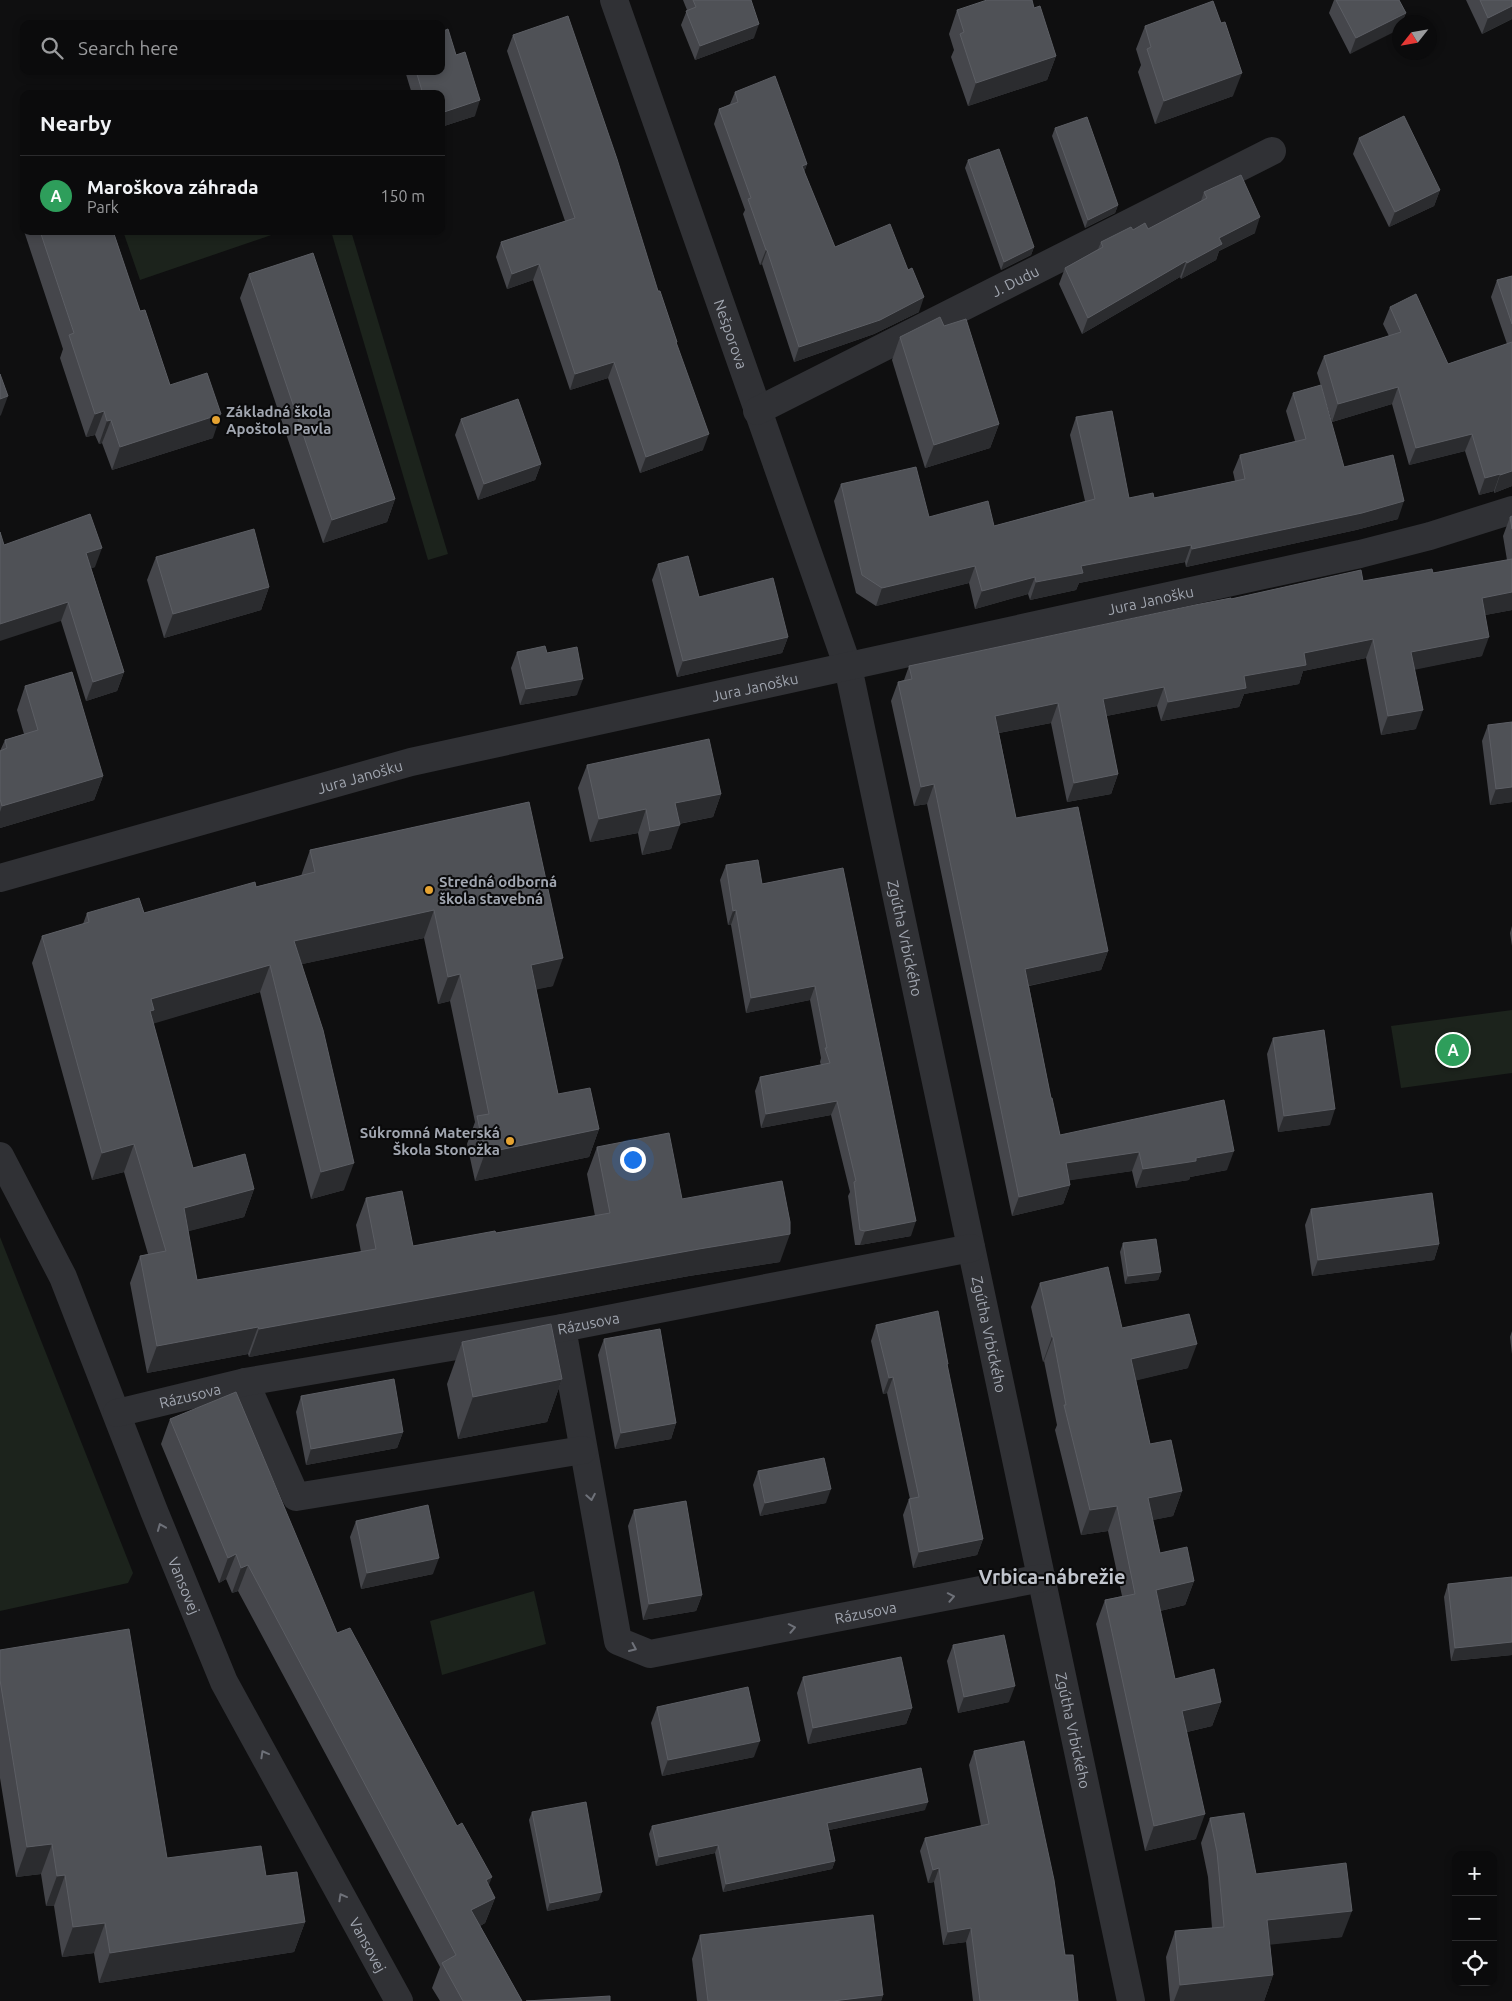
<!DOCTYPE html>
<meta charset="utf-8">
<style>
:root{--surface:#0b0b0c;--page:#141415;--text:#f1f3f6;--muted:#9a9b9d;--line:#2b2b2d;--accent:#7c3aed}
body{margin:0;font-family:Ubuntu,sans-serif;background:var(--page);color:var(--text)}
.controls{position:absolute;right:15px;bottom:15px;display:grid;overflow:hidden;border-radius:10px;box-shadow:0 2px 8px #0003}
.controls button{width:45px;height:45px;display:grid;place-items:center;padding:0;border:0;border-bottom:1px solid var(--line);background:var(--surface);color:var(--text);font:25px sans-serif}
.compass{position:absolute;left:1392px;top:15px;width:45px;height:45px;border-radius:50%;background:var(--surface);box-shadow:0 2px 8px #0003;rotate:239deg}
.you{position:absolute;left:632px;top:1159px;width:18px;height:18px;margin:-12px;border:4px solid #fff;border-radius:50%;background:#1a73e8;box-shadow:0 0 0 8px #1a73e833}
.badge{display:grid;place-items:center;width:32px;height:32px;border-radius:50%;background:var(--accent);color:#fff;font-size:16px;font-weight:700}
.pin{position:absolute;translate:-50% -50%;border:2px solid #fff;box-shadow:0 1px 5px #0006}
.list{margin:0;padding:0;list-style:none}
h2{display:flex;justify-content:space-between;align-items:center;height:65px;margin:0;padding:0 20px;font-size:21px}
h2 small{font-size:16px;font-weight:400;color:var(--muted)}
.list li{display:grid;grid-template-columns:32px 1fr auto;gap:15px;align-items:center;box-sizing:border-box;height:80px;padding:0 20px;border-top:1px solid var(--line)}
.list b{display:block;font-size:19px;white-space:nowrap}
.list p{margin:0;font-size:16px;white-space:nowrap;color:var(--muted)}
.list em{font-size:16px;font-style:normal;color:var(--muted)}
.icon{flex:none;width:28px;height:28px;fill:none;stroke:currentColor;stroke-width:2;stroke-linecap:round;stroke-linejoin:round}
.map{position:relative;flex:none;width:1512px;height:2001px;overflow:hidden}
.search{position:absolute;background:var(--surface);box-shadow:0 2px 8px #0003;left:20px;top:20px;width:425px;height:55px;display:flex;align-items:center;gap:12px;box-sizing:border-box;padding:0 18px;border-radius:10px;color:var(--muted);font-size:19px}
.panel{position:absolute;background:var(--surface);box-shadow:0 2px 8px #0003;left:20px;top:90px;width:425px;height:145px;border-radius:10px}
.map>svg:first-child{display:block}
.green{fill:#1c231c}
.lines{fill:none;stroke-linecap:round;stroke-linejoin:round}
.minor{stroke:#303135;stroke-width:28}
.wall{fill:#45464b}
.shaded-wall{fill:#2b2c2f}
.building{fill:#4f5156;stroke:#5c5e64}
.oneway{stroke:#6e7179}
.poi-dot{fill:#e6a331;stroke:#0a0a0b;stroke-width:2}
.labels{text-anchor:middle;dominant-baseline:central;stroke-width:4;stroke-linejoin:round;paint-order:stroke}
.street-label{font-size:15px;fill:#a1a6b0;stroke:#0a0a0b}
.poi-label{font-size:15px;font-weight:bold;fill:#a1a6b0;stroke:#0a0a0b;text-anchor:start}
.district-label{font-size:20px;font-weight:bold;fill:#c1c5cd;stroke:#0a0a0b}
</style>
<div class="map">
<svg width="1512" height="2001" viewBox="0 0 1512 2001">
<rect width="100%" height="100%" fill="#0f0f10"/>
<!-- green -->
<g class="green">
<path d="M 123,231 L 283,231 L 140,280 Z"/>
<path d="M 331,231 L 351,231 L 448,554 L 428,560 Z"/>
<path d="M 1512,1010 L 1512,1073 L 1401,1088 L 1391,1026 Z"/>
<path d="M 0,1237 L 133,1573 L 128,1583 L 0,1611 Z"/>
<path d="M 534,1591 L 546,1644 L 442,1675 L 430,1621 Z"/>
</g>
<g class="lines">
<!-- minor -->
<g class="minor">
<path id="s1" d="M 614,0 L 848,667 L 1131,2001"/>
<path id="s2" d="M 757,411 L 1272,151"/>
<path id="s3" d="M 0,878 L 411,762 L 1360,554 L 1430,536 L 1512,510"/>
<path id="s4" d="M 0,1156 L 63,1277 L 154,1511 L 224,1682 L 399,2001"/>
<path id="s5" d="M 562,1328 L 618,1641 L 650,1654 L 1042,1578"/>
<path d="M 245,1382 L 296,1497 L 583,1450"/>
<path id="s6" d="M 117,1413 L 245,1382 L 562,1328 L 971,1248"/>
</g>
</g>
<!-- wall -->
<g class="wall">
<path d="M 683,0 L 751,0 L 754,38 L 695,60 L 681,25 L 687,10 Z"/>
<path d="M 1334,0 L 1399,0 L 1406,13 L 1402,22 L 1400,22 L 1350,54 L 1329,13 Z"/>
<path d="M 1466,0 L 1512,0 L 1512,19 L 1482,34 Z"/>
<path d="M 1034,8 L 1056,56 L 1047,80 L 968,106 L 951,57 L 954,50 L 949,34 L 957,10 Z"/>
<path d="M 1145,26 L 1233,96 L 1155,124 L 1138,72 L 1141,65 L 1136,49 Z"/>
<path d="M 513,35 L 658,291 L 677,342 L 676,344 L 703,450 L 640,473 L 608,378 L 570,390 L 533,280 L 507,289 L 496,257 L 501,242 L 565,221 L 507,51 Z"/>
<path d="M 405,71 L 441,71 L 475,116 L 441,127 L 441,94 L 412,94 Z"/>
<path d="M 735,92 L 807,164 L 804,172 L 835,247 L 919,312 L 874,334 L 794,362 L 762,264 L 760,265 L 743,214 L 745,210 L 714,124 L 719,109 L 730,104 Z"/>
<path d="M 1055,128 L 1118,205 L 1115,213 L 1085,228 L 1052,136 Z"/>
<path d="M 1359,138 L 1440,190 L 1434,206 L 1389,227 L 1353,154 Z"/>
<path d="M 968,160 L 1034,247 L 1031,255 L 1001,270 L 965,168 Z"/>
<path d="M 1204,192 L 1255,233 L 1219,251 L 1216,260 L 1181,279 L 1180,277 L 1082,334 L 1059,284 L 1065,268 L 1098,249 L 1101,242 L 1133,230 L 1148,229 L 1201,201 Z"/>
<path d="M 24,231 L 113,231 L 140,311 L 170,385 L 213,438 L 112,470 L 102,443 L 99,444 L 95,435 L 86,437 L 60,358 L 63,349 Z"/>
<path d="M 249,274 L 395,499 L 387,522 L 323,543 L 240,298 Z"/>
<path d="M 1512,276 L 1512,486 L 1494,493 L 1494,491 L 1479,495 L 1465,451 L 1409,465 L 1392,404 L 1332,422 L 1317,373 L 1324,356 L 1389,336 L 1383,324 L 1390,307 L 1448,364 L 1507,344 L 1491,297 L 1497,280 Z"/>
<path d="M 944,326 L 999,424 L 990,448 L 925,468 L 892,360 L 900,337 Z"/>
<path d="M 1293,393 L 1344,467 L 1398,519 L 1356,530 L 1186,567 L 1185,562 L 1079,583 L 1076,590 L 1030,600 L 1028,594 L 975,609 L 969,583 L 876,606 L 856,593 L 834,501 L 841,484 L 929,517 L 994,526 L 1085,501 L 1070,435 L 1076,417 L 1129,498 L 1154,498 L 1235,481 L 1233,472 L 1240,455 L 1295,441 L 1286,411 Z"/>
<path d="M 461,419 L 541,464 L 535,480 L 478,500 L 455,435 Z"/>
<path d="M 1512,516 L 1512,610 L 1485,615 L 1482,656 L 1415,669 L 1416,729 L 1381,735 L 1366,658 L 1303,671 L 1299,684 L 1244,694 L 1239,707 L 1161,721 L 1157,706 L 1106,716 L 1118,774 L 1111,794 L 1067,802 L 1051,723 L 999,733 L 1016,818 L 1108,951 L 1101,970 L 1029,986 L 1051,1098 L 1060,1135 L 1227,1170 L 1190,1177 L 1189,1180 L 1136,1188 L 1132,1171 L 1069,1180 L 1070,1185 L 1063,1204 L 1012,1216 L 927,804 L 914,806 L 891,701 L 898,682 L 904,680 L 909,666 L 1231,599 L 1363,581 L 1433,573 L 1507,560 L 1503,536 L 1510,517 Z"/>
<path d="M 4,545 L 95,567 L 91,568 L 124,672 L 117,691 L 86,701 L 61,621 Z"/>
<path d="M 156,557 L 269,587 L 261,610 L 164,638 L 147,580 Z"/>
<path d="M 658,564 L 699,597 L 788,637 L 782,653 L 677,677 L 652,580 Z"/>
<path d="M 517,652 L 547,653 L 577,695 L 520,705 L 511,668 Z"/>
<path d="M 25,686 L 103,776 L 94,800 L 0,828 L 0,751 L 5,740 L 24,734 L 17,710 Z"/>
<path d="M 1488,725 L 1512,802 L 1490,805 L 1482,741 Z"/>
<path d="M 587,765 L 721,794 L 713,817 L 679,824 L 671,849 L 642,855 L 638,833 L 590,842 L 578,788 Z"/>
<path d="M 529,802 L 553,986 L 536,989 L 558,1094 L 599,1129 L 589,1157 L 475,1181 L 467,1144 L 475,1122 L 450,1001 L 438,1004 L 424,938 L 302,964 L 344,1190 L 311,1199 L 260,992 L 153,1023 L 193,1168 L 254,1189 L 244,1217 L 188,1231 L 197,1280 L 361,1252 L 356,1225 L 366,1198 L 413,1246 L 496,1233 L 595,1216 L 587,1174 L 597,1147 L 780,1262 L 689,1276 L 249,1357 L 248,1354 L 147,1373 L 130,1283 L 140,1256 L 148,1254 L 124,1172 L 92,1180 L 32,963 L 42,936 L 83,924 L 87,913 L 144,913 L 301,876 L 310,850 Z"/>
<path d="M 726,865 L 762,884 L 843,868 L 911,1236 L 860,1245 L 855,1245 L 848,1196 L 850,1192 L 831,1115 L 761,1128 L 755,1091 L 760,1077 L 821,1065 L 820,1062 L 821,1058 L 810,1000 L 746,1013 L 731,925 L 728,925 L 720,880 Z"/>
<path d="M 1512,926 L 1512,946 L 1510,933 Z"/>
<path d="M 1273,1038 L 1330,1125 L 1278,1132 L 1267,1054 Z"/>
<path d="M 1311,1209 L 1439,1244 L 1434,1260 L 1312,1276 L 1305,1225 Z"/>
<path d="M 1123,1243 L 1161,1272 L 1158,1280 L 1125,1284 L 1120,1252 Z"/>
<path d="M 1040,1283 L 1122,1328 L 1188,1368 L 1136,1380 L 1150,1444 L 1182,1491 L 1173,1516 L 1152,1520 L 1160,1553 L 1194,1581 L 1185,1605 L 1160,1611 L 1175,1679 L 1221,1702 L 1212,1726 L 1187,1732 L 1196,1839 L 1145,1851 L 1096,1624 L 1105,1600 L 1122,1596 L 1108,1531 L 1081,1535 L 1055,1430 L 1057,1425 L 1044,1361 L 1043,1362 L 1031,1307 Z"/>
<path d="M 876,1325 L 947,1367 L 983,1539 L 977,1555 L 913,1568 L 903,1515 L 909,1499 L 910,1499 L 887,1393 L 883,1394 L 871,1341 Z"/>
<path d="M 1512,1331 L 1512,1354 L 1510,1337 Z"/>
<path d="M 604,1339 L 676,1423 L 671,1439 L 615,1449 L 598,1355 Z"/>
<path d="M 462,1342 L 562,1379 L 547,1422 L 458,1439 L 447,1384 Z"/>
<path d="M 301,1396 L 403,1432 L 397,1448 L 306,1465 L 296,1412 Z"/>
<path d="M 170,1419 L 337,1633 L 489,1886 L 495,1898 L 485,1923 L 480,1926 L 522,2001 L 440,2001 L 432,1988 L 440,1967 L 238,1591 L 232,1593 L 226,1579 L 219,1583 L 161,1444 Z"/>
<path d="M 758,1471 L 826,1503 L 760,1516 L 753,1485 Z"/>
<path d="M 634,1510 L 702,1595 L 696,1611 L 643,1620 L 628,1526 Z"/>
<path d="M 356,1521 L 433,1574 L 361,1589 L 350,1537 Z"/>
<path d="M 1512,1577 L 1512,1655 L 1451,1661 L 1444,1597 L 1448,1584 Z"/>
<path d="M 953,1645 L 1009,1702 L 958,1713 L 947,1661 Z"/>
<path d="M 0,1650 L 167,1858 L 266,1876 L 305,1922 L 294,1952 L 99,1983 L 94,1953 L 62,1957 L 54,1906 L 46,1906 L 41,1874 L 16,1877 L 0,1778 Z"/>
<path d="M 803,1677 L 912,1708 L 906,1724 L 808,1744 L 797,1693 Z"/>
<path d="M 657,1707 L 754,1757 L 662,1776 L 651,1723 Z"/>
<path d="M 974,1751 L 1065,1955 L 1078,2001 L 973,2001 L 966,1942 L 943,1945 L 934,1882 L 928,1883 L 920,1851 L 925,1838 L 981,1826 L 969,1765 Z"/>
<path d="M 925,1810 L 829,1830 L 835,1861 L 832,1869 L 723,1892 L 715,1853 L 656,1866 L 649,1834 L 652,1826 Z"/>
<path d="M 532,1812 L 599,1900 L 547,1911 L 529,1820 Z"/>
<path d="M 1210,1818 L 1256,1874 L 1342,1937 L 1270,1944 L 1273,1975 L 1264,2001 L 1170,2001 L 1166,1957 L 1175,1931 L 1212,1928 L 1208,1877 L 1201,1843 Z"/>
<path d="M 700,1935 L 883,1995 L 881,2001 L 697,2001 L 692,1959 Z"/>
</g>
<!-- shaded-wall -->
<g class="shaded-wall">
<path d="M 1512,6 L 1512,19 L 1482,34 L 1488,18 Z"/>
<path d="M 1406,13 L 1402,22 L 1400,22 L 1400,29 L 1350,54 L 1356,38 Z"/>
<path d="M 759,24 L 754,38 L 695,60 L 700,46 Z"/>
<path d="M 1056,56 L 1047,80 L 968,106 L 976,83 Z"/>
<path d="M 1242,73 L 1233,96 L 1155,124 L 1164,101 Z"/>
<path d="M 480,100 L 475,116 L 441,127 L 441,113 Z"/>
<path d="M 807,164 L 802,178 L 802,166 Z"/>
<path d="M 1440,190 L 1434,206 L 1389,227 L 1395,212 Z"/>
<path d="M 1118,205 L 1115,213 L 1085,228 L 1088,220 Z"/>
<path d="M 1260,217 L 1255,233 L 1219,251 L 1216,260 L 1181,279 L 1187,263 L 1219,238 Z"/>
<path d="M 1034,247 L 1031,255 L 1001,270 L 1004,262 Z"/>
<path d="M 766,250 L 767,250 L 762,264 L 760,265 Z"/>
<path d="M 1186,261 L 1180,277 L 1082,334 L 1088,318 Z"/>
<path d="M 539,264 L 533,280 L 507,289 L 512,274 Z"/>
<path d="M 924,297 L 919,312 L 874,334 L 794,362 L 799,347 Z"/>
<path d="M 614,362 L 608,378 L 570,390 L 575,374 Z"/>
<path d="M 1398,387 L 1392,404 L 1332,422 L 1338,404 Z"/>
<path d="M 8,396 L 1,415 L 0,416 L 0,399 Z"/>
<path d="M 104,411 L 95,435 L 86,437 L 95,414 Z"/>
<path d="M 221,414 L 213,438 L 112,470 L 120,447 Z"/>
<path d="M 111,420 L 102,443 L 99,444 L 107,421 Z"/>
<path d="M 999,424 L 990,448 L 925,468 L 934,445 Z"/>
<path d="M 709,434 L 703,450 L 640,473 L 646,457 Z"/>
<path d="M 1472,434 L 1465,451 L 1409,465 L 1416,448 Z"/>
<path d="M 541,464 L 535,480 L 478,500 L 484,484 Z"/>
<path d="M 1512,471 L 1512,486 L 1494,493 L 1500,475 Z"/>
<path d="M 1500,474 L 1494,491 L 1479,495 L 1485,478 Z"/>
<path d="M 395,499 L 387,522 L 323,543 L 332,520 Z"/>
<path d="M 1404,501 L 1398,519 L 1356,530 L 1186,567 L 1192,549 Z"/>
<path d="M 1191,545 L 1185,562 L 1079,583 L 1076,590 L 1030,600 L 1036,582 L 1081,566 Z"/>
<path d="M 102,548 L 95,567 L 79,572 L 86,553 Z"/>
<path d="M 975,566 L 969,583 L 876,606 L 882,588 Z"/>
<path d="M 1035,577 L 1028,594 L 975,609 L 982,591 Z"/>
<path d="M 269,587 L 261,610 L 164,638 L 173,614 Z"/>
<path d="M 1512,592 L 1512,610 L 1475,617 L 1482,598 Z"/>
<path d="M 68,602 L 61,621 L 0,641 L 0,624 Z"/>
<path d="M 788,637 L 782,653 L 677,677 L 683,661 Z"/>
<path d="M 1489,637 L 1482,656 L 1404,672 L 1411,652 Z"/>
<path d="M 1373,639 L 1366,658 L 1303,671 L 1299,684 L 1244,694 L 1239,707 L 1161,721 L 1168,702 L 1244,676 L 1304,653 Z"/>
<path d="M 124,672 L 117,691 L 86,701 L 93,682 Z"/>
<path d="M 583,679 L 577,695 L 520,705 L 526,689 Z"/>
<path d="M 1164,687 L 1157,706 L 1096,718 L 1103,699 Z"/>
<path d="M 1058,703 L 1051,723 L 988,735 L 995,716 Z"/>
<path d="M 1423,710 L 1416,729 L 1381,735 L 1388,716 Z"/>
<path d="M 1118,774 L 1111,794 L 1067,802 L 1074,783 Z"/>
<path d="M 103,776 L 94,800 L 0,828 L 0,812 L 2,806 Z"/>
<path d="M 934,784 L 927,804 L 914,806 L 921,787 Z"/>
<path d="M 1512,787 L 1512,802 L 1490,805 L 1496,789 Z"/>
<path d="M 721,794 L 713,817 L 667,826 L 675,803 Z"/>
<path d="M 646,809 L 638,833 L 590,842 L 599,819 Z"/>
<path d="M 680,825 L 671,849 L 642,855 L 650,831 Z"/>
<path d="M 434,910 L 424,938 L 284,968 L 294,941 Z"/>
<path d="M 736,910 L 731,925 L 728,925 L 733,911 Z"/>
<path d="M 1108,951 L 1101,970 L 1018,988 L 1025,969 Z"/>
<path d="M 563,958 L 553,986 L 521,993 L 531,965 Z"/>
<path d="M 270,965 L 260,992 L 149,1025 L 151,999 Z"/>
<path d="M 460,974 L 450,1001 L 438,1004 L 448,977 Z"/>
<path d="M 815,986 L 810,1000 L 746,1013 L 751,998 Z"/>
<path d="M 837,1101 L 831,1115 L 761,1128 L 766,1114 Z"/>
<path d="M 1335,1109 L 1330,1125 L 1278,1132 L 1284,1116 Z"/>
<path d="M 599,1129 L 589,1157 L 475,1181 L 485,1153 Z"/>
<path d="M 134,1144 L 124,1172 L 92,1180 L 102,1153 Z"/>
<path d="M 1234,1151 L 1227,1170 L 1190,1177 L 1189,1180 L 1136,1188 L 1143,1169 Z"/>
<path d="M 1139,1152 L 1132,1171 L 1059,1182 L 1066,1163 Z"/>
<path d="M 354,1163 L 344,1190 L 311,1199 L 321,1172 Z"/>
<path d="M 1070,1185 L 1063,1204 L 1012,1216 L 1019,1197 Z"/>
<path d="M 254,1189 L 244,1217 L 174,1235 L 184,1208 Z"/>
<path d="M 916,1221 L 911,1236 L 860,1245 L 865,1231 Z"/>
<path d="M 790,1234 L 780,1262 L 689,1276 L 249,1357 L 259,1329 L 699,1249 Z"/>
<path d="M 1439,1244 L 1434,1260 L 1312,1276 L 1318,1260 Z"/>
<path d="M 1161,1272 L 1158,1280 L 1125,1284 L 1128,1276 Z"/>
<path d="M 258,1327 L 248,1354 L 147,1373 L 157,1346 Z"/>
<path d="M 1052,1337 L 1053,1337 L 1044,1361 L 1043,1362 Z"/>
<path d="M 1197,1344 L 1188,1368 L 1122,1384 L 1131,1359 Z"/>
<path d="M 893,1377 L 887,1393 L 883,1394 L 889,1378 Z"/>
<path d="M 562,1379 L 547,1422 L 458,1439 L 473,1397 Z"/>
<path d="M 676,1423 L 671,1439 L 615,1449 L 621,1433 Z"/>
<path d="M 403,1432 L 397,1448 L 306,1465 L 311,1449 Z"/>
<path d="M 831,1489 L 826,1503 L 760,1516 L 765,1503 Z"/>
<path d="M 1182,1491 L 1173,1516 L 1139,1523 L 1148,1498 Z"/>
<path d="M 1117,1506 L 1108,1531 L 1081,1535 L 1090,1510 Z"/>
<path d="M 983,1539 L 977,1555 L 913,1568 L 919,1552 Z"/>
<path d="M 236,1554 L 226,1579 L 219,1583 L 228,1558 Z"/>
<path d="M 439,1558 L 433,1574 L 361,1589 L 367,1573 Z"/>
<path d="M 248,1565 L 238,1591 L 232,1593 L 241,1568 Z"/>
<path d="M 1194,1581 L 1185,1605 L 1147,1614 L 1156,1590 Z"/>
<path d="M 702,1595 L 696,1611 L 643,1620 L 649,1604 Z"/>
<path d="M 1512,1642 L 1512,1655 L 1451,1661 L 1455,1648 Z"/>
<path d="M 1015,1686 L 1009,1702 L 958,1713 L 964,1697 Z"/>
<path d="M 1221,1702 L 1212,1726 L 1174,1735 L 1182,1711 Z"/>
<path d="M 912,1708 L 906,1724 L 808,1744 L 813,1728 Z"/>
<path d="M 760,1741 L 754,1757 L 662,1776 L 668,1760 Z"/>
<path d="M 928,1802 L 925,1810 L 824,1831 L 827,1823 Z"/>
<path d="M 1205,1814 L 1196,1839 L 1145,1851 L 1154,1826 Z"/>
<path d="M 52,1844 L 41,1874 L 16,1877 L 27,1847 Z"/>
<path d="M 718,1845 L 715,1853 L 656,1866 L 659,1857 Z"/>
<path d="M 835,1861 L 832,1869 L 723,1892 L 726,1884 Z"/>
<path d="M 939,1868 L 934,1882 L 928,1883 L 933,1870 Z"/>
<path d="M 65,1875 L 54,1906 L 46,1906 L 57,1876 Z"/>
<path d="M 492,1877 L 482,1903 L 486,1880 Z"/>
<path d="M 602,1892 L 599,1900 L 547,1911 L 550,1903 Z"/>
<path d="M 495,1898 L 485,1923 L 462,1936 L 471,1910 Z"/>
<path d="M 1352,1911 L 1342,1937 L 1258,1946 L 1267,1920 Z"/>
<path d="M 305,1922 L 294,1952 L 99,1983 L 110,1953 Z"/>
<path d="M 105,1923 L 94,1953 L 62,1957 L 73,1927 Z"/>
<path d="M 971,1928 L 966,1942 L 943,1945 L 948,1932 Z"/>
<path d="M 1273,1975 L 1264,2001 L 1174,2001 L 1180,1985 Z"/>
<path d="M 883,1995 L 881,2001 L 833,2001 Z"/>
</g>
<!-- building -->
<g class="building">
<path d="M 693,0 L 751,0 L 759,24 L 700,46 L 686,11 L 696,7 Z"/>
<path d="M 987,0 L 1032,0 L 1034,8 L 1040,6 L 1056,56 L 976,83 L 960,34 L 964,32 L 957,10 Z"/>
<path d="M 1336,0 L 1399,0 L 1406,13 L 1356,38 Z"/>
<path d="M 1480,0 L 1512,0 L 1512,6 L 1488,18 Z"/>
<path d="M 1213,1 L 1221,23 L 1225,22 L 1242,73 L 1164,101 L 1147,49 L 1151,47 L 1145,26 Z"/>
<path d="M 568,16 L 617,159 L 658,291 L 660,291 L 677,342 L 676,342 L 709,434 L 646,457 L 614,362 L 575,374 L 539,264 L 512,274 L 501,242 L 575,218 L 513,35 Z"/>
<path d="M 448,29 L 456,55 L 465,52 L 480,100 L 441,113 L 441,94 L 423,94 L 416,71 L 441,71 L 441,32 Z"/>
<path d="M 775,76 L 807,164 L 802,166 L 835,247 L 890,224 L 908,270 L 912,268 L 924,297 L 880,320 L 799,347 L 767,250 L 766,250 L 748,199 L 751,198 L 719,109 L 738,102 L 735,92 Z"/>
<path d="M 1404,116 L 1440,190 L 1395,212 L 1359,138 Z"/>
<path d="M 1087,117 L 1118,205 L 1088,220 L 1055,128 Z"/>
<path d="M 999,149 L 1034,247 L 1004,262 L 968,160 Z"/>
<path d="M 1241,175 L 1260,217 L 1219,238 L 1222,244 L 1187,263 L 1186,261 L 1088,318 L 1065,268 L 1103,247 L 1101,242 L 1131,227 L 1133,230 L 1145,223 L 1148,229 L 1207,198 L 1204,192 Z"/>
<path d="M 40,231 L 113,231 L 140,311 L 145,310 L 170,385 L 207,373 L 221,414 L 120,447 L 111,420 L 107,421 L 104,411 L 95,414 L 69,335 L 74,333 Z"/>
<path d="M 313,253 L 395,499 L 332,520 L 249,274 Z"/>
<path d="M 1512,276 L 1512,324 L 1497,280 Z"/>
<path d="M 1416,294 L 1448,364 L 1512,342 L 1512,471 L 1500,475 L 1500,474 L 1485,478 L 1472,434 L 1416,448 L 1398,387 L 1338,404 L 1324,356 L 1401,332 L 1390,307 Z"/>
<path d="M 940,317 L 944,326 L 966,319 L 999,424 L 934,445 L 900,337 Z"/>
<path d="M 0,374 L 8,396 L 0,399 Z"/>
<path d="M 1321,385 L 1344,467 L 1393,455 L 1404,501 L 1362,513 L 1192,549 L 1191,545 L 1081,566 L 1083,573 L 1036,582 L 1035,577 L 982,591 L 975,566 L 882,588 L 862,575 L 841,484 L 916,467 L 929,517 L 988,501 L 994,526 L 1095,499 L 1076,417 L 1112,411 L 1129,498 L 1153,493 L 1154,498 L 1245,479 L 1240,455 L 1306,439 L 1293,393 Z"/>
<path d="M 518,399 L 541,464 L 484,484 L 461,419 Z"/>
<path d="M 90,514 L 102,548 L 86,553 L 124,672 L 93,682 L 68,602 L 0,624 L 0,532 L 4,545 Z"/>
<path d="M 1512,516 L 1512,529 L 1510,517 Z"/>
<path d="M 254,529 L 269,587 L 173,614 L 156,557 Z"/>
<path d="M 688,556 L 699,597 L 773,578 L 788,637 L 683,661 L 658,564 Z"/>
<path d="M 1512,559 L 1512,592 L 1482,598 L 1489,637 L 1411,652 L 1423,710 L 1388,716 L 1373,639 L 1304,653 L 1306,665 L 1244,676 L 1246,688 L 1168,702 L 1164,687 L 1103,699 L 1118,774 L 1074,783 L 1058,703 L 995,716 L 1016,818 L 1078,807 L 1108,951 L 1025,969 L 1051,1098 L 1052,1098 L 1060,1135 L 1224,1100 L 1234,1151 L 1196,1158 L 1196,1161 L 1143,1169 L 1139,1152 L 1066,1163 L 1070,1185 L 1019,1197 L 934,784 L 921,787 L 898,682 L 912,679 L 909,666 L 1195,605 L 1231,598 L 1231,599 L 1361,570 L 1363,581 L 1432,569 L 1433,573 Z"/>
<path d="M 545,646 L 547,653 L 577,647 L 583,679 L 526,689 L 517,652 Z"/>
<path d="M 72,672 L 103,776 L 2,806 L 0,799 L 0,751 L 7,748 L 5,740 L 38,730 L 25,686 Z"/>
<path d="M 1512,722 L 1512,787 L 1496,789 L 1488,725 Z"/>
<path d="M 709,739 L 721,794 L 675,803 L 680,825 L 650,831 L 646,809 L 599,819 L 587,765 Z"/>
<path d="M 529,802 L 563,958 L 531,965 L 558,1094 L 590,1088 L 599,1129 L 485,1153 L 477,1116 L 489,1114 L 460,974 L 448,977 L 434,910 L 294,941 L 323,1030 L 354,1163 L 321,1172 L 270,965 L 151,999 L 154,1010 L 150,1011 L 193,1168 L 245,1154 L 254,1189 L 184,1208 L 197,1280 L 376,1249 L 366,1198 L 402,1191 L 413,1246 L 495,1231 L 496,1233 L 610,1213 L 597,1147 L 669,1133 L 682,1199 L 782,1181 L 790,1222 L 790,1234 L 699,1249 L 259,1329 L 258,1327 L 157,1346 L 140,1256 L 166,1251 L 134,1144 L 102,1153 L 42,936 L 89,922 L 87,913 L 139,898 L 144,913 L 255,882 L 256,887 L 315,872 L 310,850 Z"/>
<path d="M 758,860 L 762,884 L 843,868 L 916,1221 L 865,1231 L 860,1230 L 854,1182 L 856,1181 L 837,1101 L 766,1114 L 760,1077 L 830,1063 L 825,1048 L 827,1048 L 815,986 L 751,998 L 736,910 L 733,911 L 726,865 Z"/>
<path d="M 1324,1030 L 1335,1109 L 1284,1116 L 1273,1038 Z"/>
<path d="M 1432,1193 L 1439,1244 L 1318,1260 L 1311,1209 Z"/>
<path d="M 1156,1239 L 1161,1272 L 1128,1276 L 1123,1243 Z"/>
<path d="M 1108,1267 L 1122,1328 L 1189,1314 L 1197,1344 L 1131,1359 L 1150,1444 L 1171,1440 L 1182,1491 L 1148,1498 L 1160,1553 L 1187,1547 L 1194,1581 L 1156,1590 L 1175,1679 L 1214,1669 L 1221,1702 L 1182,1711 L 1205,1814 L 1154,1826 L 1105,1600 L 1135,1594 L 1117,1506 L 1090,1510 L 1064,1405 L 1066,1405 L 1053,1337 L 1052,1337 L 1040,1283 Z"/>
<path d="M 938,1311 L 948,1364 L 947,1364 L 983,1539 L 919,1552 L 909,1499 L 919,1497 L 893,1377 L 889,1378 L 876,1325 Z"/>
<path d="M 551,1324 L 562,1379 L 473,1397 L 462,1342 Z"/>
<path d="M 660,1329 L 676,1423 L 621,1433 L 604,1339 Z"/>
<path d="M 394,1379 L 403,1432 L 311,1449 L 301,1396 Z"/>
<path d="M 236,1392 L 337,1633 L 350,1628 L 457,1826 L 462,1823 L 492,1877 L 486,1880 L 495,1898 L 471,1910 L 522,2001 L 463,2001 L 442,1963 L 456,1955 L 248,1565 L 241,1568 L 236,1554 L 228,1558 L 170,1419 Z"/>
<path d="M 824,1458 L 831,1489 L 765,1503 L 758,1471 Z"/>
<path d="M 686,1501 L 702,1595 L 649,1604 L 634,1510 Z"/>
<path d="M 428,1505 L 439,1558 L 367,1573 L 356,1521 Z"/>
<path d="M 1512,1577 L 1512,1642 L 1455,1648 L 1448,1584 Z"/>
<path d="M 129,1629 L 167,1858 L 261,1846 L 266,1876 L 297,1872 L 305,1922 L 110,1953 L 105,1923 L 73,1927 L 65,1875 L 57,1876 L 52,1844 L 27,1847 L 0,1680 L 0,1650 Z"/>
<path d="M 1004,1635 L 1015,1686 L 964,1697 L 953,1645 Z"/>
<path d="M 901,1657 L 912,1708 L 813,1728 L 803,1677 Z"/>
<path d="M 748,1687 L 760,1741 L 668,1760 L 657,1707 Z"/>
<path d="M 1024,1741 L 1054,1880 L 1065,1955 L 1073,1955 L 1078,2001 L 980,2001 L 971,1928 L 948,1932 L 939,1868 L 933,1870 L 925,1838 L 989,1824 L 974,1751 Z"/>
<path d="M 921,1768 L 928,1802 L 827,1823 L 835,1861 L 726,1884 L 718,1845 L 659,1857 L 652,1826 Z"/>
<path d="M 586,1802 L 602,1892 L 550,1903 L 532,1812 Z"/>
<path d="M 1244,1813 L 1256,1874 L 1346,1863 L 1352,1911 L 1267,1920 L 1273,1975 L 1180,1985 L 1175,1931 L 1224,1927 L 1217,1852 L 1210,1818 Z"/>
<path d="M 873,1915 L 883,1995 L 833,2001 L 708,2001 L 700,1935 Z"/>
<path d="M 610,1996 L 610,2001 L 526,2001 Z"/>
</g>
<!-- one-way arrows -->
<defs><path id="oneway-chevron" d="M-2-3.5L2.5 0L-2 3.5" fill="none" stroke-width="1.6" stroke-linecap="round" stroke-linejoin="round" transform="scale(1.25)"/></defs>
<g class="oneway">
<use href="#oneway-chevron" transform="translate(591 1497) rotate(80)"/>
<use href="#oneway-chevron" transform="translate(161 1527) rotate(-112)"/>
<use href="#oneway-chevron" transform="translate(951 1597) rotate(-11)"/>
<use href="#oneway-chevron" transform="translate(792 1628) rotate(-11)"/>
<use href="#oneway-chevron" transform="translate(633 1648) rotate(24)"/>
<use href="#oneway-chevron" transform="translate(264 1754) rotate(-119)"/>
<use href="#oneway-chevron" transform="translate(342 1897) rotate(-119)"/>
</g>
<!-- markers -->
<g class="poi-dot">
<circle cx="216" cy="420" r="5"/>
<circle cx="429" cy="890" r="5"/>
<circle cx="510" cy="1141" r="5"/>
</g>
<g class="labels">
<!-- street labels -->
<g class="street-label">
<text stroke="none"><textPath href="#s2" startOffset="289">J. Dudu</textPath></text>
<text stroke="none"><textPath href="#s1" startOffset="354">Nešporova</textPath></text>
<text stroke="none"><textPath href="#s3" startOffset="1184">Jura Janošku</textPath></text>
<text stroke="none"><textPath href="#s3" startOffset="779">Jura Janošku</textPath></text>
<text stroke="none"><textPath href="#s3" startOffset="374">Jura Janošku</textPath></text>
<text stroke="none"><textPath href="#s1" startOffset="984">Zgútha Vrbického</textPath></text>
<text stroke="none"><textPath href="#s6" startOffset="480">Rázusova</textPath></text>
<text stroke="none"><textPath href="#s1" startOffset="1389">Zgútha Vrbického</textPath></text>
<text stroke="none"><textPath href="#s6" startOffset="75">Rázusova</textPath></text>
<text stroke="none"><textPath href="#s4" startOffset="468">Vansovej</textPath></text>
<text stroke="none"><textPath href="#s5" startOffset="572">Rázusova</textPath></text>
<text stroke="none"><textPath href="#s1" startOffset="1794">Zgútha Vrbického</textPath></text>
<text stroke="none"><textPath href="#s4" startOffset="872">Vansovej</textPath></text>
</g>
<!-- poi labels -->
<g class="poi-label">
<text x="226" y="411">Základná škola<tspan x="226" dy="17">Apoštola Pavla</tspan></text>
<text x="439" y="881">Stredná odborná<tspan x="439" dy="17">škola stavebná</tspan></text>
<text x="500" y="1132" text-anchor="end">Súkromná Materská<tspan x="500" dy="17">Škola Stonožka</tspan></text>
</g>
<!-- district labels -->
<g class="district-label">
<text x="1052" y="1576">Vrbica-nábrežie</text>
</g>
</g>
</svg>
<div class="controls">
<button>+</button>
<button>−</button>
<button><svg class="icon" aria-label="locate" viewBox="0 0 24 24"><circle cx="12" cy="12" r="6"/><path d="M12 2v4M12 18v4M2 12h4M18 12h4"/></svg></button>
</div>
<svg class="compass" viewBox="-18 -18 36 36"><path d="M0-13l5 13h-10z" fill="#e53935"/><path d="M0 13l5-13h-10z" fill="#9a9b9d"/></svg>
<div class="you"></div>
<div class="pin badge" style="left:1453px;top:1050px;background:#2e9e5b">A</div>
<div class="search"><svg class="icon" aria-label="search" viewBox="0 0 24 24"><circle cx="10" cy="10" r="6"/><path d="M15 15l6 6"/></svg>Search here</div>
<section class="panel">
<h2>Nearby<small></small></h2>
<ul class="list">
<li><span class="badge" style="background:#2e9e5b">A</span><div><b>Maroškova záhrada</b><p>Park</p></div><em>150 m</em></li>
</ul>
</section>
</div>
